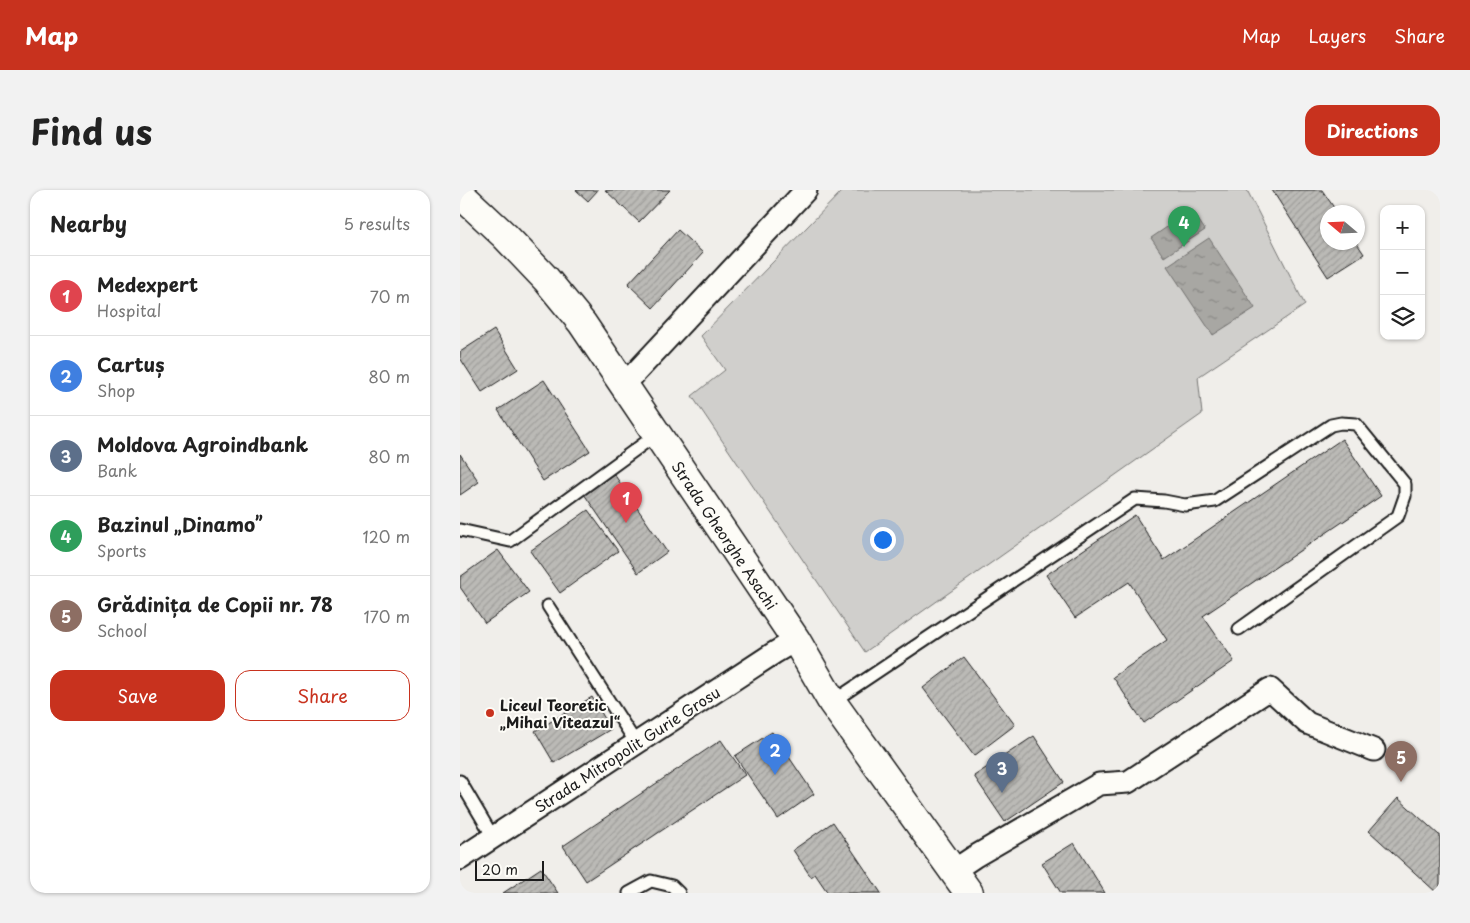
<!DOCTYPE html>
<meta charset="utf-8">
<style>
:root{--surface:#fff;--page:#f2f2f2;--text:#222;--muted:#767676;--line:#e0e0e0;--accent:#c8321e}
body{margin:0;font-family:"Playpen Sans",sans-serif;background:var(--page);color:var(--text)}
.controls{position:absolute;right:15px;top:15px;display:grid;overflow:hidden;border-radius:10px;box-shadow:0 1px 4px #0004}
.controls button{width:45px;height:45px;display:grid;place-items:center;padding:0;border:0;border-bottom:1px solid var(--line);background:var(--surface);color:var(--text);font:25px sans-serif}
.compass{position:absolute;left:860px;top:15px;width:45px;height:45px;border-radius:50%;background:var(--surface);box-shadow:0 1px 4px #0004;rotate:289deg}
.scale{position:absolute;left:15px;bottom:12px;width:69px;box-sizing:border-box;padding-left:5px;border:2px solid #1c1c1c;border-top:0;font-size:14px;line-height:18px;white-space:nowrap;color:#1c1c1c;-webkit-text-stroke:4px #fdfcf7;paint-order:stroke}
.you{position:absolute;left:422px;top:349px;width:18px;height:18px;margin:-12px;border:4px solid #fff;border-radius:50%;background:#1a73e8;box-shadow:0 0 0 8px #1a73e833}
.badge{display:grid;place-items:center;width:32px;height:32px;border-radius:50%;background:var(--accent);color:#fff;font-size:16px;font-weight:700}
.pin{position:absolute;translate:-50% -41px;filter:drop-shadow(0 1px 2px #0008)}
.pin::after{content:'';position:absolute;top:26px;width:18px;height:15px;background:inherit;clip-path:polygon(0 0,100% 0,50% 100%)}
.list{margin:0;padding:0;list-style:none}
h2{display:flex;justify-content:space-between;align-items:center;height:65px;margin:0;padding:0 20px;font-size:21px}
h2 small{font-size:16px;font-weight:400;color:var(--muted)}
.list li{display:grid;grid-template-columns:32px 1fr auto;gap:15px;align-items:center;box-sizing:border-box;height:80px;padding:0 20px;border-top:1px solid var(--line)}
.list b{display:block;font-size:19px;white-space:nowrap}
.list p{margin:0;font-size:16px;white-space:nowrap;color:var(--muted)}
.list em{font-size:16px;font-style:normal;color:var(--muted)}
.actions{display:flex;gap:10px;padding:15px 20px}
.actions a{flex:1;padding:11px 0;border:1px solid var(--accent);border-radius:15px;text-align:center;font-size:18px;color:var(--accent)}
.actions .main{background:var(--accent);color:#fff}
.icon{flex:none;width:28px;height:28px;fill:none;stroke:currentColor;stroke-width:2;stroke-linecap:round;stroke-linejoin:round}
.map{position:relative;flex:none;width:980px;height:703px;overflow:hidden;border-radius:15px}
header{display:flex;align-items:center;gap:30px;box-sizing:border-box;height:70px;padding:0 25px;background:var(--accent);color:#fff}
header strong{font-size:24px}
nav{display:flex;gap:28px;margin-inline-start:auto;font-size:18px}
.intro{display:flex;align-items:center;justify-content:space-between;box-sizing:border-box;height:120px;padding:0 30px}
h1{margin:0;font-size:35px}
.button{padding:12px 22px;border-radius:15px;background:var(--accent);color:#fff;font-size:18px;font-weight:700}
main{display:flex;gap:30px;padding:0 30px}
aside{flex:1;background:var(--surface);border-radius:15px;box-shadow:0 1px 4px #0004}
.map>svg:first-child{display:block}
.pitch{fill:#d0cfcc;stroke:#767674}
.water{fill:url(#water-ripples);stroke:#706f6d}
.building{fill:url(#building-hatch);stroke:#1c1c1c}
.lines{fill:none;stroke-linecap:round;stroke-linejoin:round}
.lane-casing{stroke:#1c1c1c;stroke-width:15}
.street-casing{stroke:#1c1c1c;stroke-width:25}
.primary-casing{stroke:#1c1c1c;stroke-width:31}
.lane{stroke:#fdfcf7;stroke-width:11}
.street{stroke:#fdfcf7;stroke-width:21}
.primary{stroke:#fdfcf7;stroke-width:28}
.poi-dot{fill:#c8321e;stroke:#fdfcf7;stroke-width:2}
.labels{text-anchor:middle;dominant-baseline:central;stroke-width:4;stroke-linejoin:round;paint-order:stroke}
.street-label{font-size:15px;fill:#1c1c1c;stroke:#fdfcf7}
.poi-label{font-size:15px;font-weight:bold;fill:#1c1c1c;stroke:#fdfcf7;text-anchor:start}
</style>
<header>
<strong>Map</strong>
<nav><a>Map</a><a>Layers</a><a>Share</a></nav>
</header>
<div class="intro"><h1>Find us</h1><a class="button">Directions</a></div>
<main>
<aside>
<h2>Nearby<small>5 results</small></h2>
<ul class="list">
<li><span class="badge" style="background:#e0444e">1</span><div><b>Medexpert</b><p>Hospital</p></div><em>70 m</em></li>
<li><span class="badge" style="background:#3f7fe0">2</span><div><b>Cartuș</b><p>Shop</p></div><em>80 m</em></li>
<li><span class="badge" style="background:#5c6f8a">3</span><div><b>Moldova Agroindbank</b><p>Bank</p></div><em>80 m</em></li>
<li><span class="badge" style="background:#2e9e5b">4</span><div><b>Bazinul „Dinamo”</b><p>Sports</p></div><em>120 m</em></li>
<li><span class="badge" style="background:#8d6e63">5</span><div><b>Grădinița de Copii nr. 78</b><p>School</p></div><em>170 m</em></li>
</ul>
<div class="actions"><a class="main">Save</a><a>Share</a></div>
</aside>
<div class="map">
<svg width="980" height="703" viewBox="0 0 980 703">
<defs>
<pattern id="water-ripples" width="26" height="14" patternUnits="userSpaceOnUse" patternTransform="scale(1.25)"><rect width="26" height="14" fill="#a8a7a3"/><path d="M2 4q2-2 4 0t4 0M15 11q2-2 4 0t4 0" fill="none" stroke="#888784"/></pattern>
<pattern id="building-hatch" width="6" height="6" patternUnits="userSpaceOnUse" patternTransform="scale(1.25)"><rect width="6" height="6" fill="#bbbab6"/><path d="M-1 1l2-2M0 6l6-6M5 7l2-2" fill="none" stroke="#a09f9c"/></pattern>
</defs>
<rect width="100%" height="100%" fill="#f0eeea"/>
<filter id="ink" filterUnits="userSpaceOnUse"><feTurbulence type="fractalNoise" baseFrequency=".02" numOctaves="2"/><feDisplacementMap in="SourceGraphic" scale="10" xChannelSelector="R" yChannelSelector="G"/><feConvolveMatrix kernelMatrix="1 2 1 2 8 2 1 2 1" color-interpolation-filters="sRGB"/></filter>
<g filter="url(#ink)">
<!-- pitch -->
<path class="pitch" d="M 383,0 L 787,0 L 845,115 L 738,187 L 742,224 L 405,462 L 232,206 L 265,180 L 241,146 Z"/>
<!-- water -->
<g class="water">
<path d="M 732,20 L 745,40 L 704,67 L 691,48 Z"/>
<path d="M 749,48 L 795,118 L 753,145 L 707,76 Z"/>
</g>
<!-- building -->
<g class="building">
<path d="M 116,0 L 138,0 L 128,11 Z"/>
<path d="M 145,0 L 210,0 L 179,32 Z"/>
<path d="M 812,0 L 862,0 L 877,22 L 868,22 L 868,52 L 896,52 L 904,64 L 868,87 Z"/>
<path d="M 218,40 L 243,63 L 193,118 L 168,94 Z"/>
<path d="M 34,140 L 58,179 L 22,202 L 0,168 L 0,162 Z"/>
<path d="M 84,190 L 130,261 L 83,291 L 38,220 Z"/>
<path d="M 882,249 L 921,306 L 743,426 L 774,471 L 684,533 L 653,487 L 707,450 L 669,392 L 615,428 L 586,385 L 675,325 L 704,370 Z"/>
<path d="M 0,264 L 19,292 L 0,305 Z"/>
<path d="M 154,284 L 207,362 L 178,383 L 124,304 Z"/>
<path d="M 128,320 L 158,361 L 100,403 L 70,361 Z"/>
<path d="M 38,360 L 69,402 L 25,433 L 0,397 L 0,387 Z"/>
<path d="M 504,467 L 555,535 L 514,566 L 463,498 Z"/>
<path d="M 132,507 L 151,539 L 94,573 L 75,541 Z"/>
<path d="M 312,542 L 354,604 L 318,629 L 275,566 Z"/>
<path d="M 574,546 L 604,592 L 545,632 L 514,586 Z"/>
<path d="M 261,550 L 285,585 L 126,691 L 103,656 Z"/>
<path d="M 938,608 L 979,645 L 980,645 L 980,703 L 977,703 L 909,641 Z"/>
<path d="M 373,632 L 421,703 L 368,703 L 355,684 L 351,687 L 333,660 Z"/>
<path d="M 614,653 L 645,703 L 601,703 L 582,673 Z"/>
<path d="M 81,678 L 98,703 L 43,703 Z"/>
</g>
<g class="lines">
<!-- lane casing -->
<g class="lane-casing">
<g id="lane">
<path d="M 0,340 L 50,351 L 197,244"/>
<path d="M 88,416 L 176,553"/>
<path d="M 372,512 L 675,309 L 704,311 L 725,315 L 755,311 L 871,235 L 881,233 L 896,234 L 945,294 L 945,306 L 938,326 L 779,439"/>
<path d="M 0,591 L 33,647"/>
<path d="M 169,703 L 191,691 L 212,696 L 219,703"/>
</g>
</g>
<!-- street casing -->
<g class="street-casing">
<g id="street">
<path d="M 164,195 L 346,0"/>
<path d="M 0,669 L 314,463 L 336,450"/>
<path d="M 493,681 L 514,667 L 639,594 L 668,592 L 810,499 L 847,533 L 914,560"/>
</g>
</g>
<!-- primary casing -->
<g class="primary-casing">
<path id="primary" d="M 0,4 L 45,46 L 86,89 L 122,133 L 336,450 L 372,512 L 509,703"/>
</g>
<!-- lane -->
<use href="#lane" class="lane"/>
<!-- street -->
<use href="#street" class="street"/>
<!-- primary -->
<use href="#primary" class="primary"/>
</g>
</g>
<!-- markers -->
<circle class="poi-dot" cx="30" cy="523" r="5"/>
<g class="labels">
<!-- street labels -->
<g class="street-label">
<text transform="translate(265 345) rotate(56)">Strada Gheorghe Asachi</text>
<text transform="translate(167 559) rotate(-33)">Strada Mitropolit Gurie Grosu</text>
</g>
<!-- poi labels -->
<g class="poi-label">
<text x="40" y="514">Liceul Teoretic<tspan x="40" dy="17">„Mihai Viteazul“</tspan></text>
</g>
</g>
</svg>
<div class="controls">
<button>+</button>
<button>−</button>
<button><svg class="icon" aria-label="layers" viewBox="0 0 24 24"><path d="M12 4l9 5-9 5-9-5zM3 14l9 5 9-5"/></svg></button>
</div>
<svg class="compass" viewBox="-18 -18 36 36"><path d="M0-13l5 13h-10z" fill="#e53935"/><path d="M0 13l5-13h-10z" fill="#767676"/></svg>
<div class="scale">20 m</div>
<div class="you"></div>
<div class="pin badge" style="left:166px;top:333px;background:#e0444e">1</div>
<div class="pin badge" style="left:315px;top:585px;background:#3f7fe0">2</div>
<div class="pin badge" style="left:542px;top:603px;background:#5c6f8a">3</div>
<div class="pin badge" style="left:724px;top:57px;background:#2e9e5b">4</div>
<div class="pin badge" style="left:941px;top:592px;background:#8d6e63">5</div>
</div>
</main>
